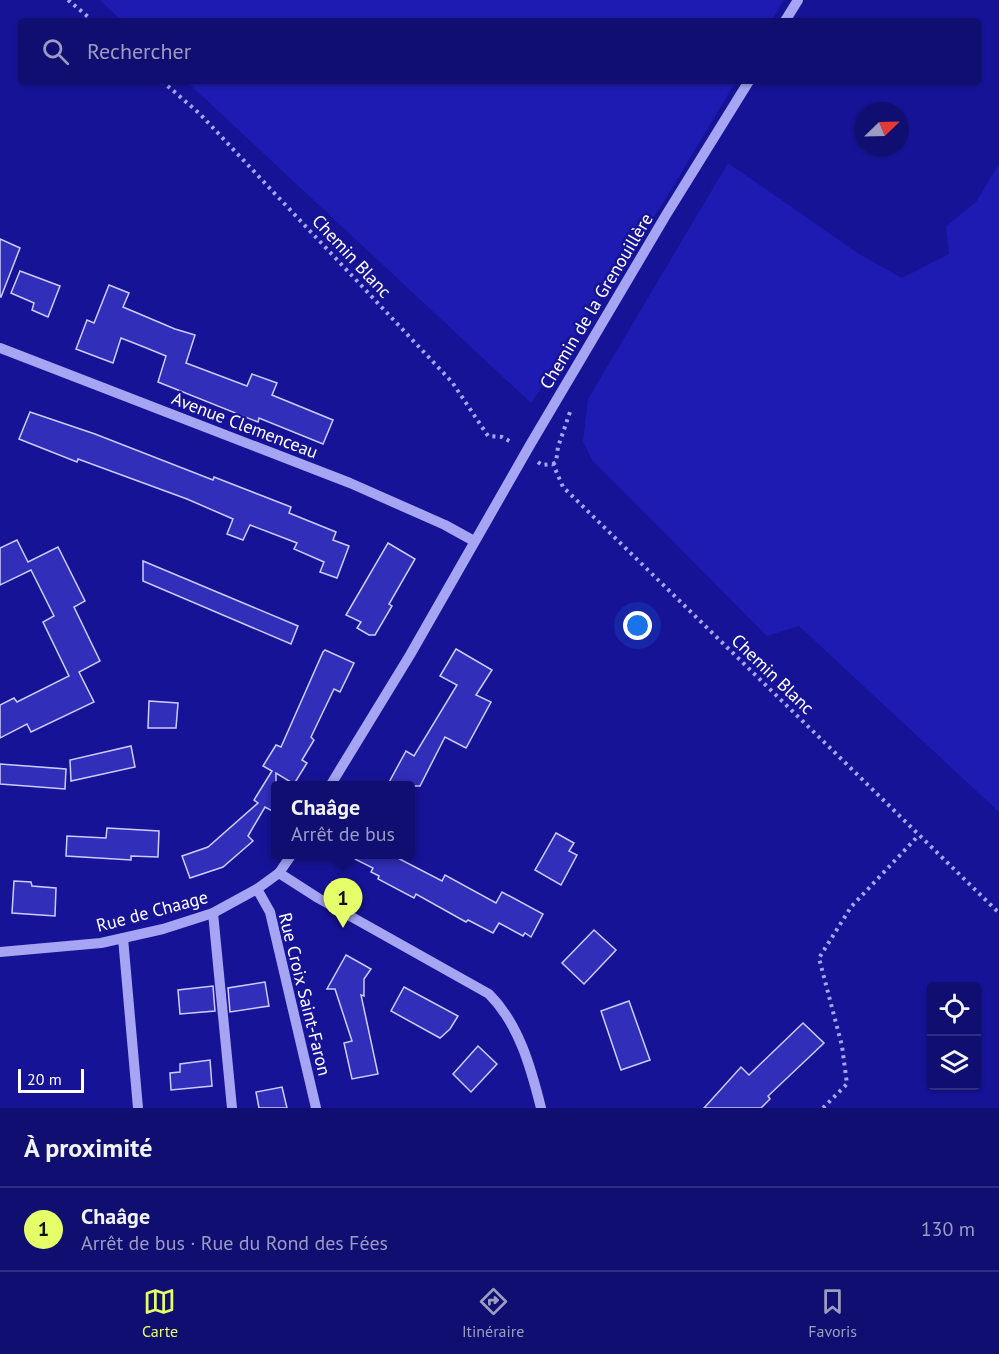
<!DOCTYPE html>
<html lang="fr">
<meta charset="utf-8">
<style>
:root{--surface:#110e71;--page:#1a1776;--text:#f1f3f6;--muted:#9c9cc3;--line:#302e84;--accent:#e4ff67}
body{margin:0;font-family:"PT Sans",sans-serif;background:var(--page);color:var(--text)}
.controls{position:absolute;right:18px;bottom:18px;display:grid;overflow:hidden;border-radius:6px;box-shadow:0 2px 4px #0004}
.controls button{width:54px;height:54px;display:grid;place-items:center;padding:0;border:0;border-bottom:2px solid var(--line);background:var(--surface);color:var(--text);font:30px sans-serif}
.compass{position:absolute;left:855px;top:102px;width:54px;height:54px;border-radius:50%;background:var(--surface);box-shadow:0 2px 4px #0004;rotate:67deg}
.scale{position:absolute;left:18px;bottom:15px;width:66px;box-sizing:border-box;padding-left:6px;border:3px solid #fff;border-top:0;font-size:16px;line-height:21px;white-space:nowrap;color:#fff;-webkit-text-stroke:4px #171397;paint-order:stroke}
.you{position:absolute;left:638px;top:626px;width:21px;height:21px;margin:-15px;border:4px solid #fff;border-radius:50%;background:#1a73e8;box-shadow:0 0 0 9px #1a73e833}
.badge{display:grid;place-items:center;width:39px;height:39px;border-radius:50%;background:var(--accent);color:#111;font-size:20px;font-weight:700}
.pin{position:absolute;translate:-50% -50px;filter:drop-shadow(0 2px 3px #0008)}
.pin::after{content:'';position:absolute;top:32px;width:21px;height:18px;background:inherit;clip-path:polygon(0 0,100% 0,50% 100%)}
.popup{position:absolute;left:271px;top:781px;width:144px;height:78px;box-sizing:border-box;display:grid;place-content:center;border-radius:6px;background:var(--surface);filter:drop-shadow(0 2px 4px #0005);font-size:20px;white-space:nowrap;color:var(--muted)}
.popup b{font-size:22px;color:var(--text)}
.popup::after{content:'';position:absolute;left:50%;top:100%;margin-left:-12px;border:12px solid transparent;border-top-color:var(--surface)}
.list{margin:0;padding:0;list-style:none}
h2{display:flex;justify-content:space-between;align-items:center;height:78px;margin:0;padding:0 24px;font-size:26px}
h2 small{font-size:20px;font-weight:400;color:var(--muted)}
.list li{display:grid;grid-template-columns:39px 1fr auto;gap:18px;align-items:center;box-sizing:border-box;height:84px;padding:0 24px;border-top:2px solid var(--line)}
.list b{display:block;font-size:22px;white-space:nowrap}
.list p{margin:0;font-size:20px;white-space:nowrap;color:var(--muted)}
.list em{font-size:20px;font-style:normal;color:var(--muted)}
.icon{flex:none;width:33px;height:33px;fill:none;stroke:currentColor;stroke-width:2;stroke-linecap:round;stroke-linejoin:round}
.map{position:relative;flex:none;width:999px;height:1108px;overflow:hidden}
.search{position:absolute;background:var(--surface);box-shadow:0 2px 4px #0004;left:18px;right:18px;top:18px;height:66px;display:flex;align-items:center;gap:15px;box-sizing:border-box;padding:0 21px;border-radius:6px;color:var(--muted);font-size:22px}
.sheet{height:162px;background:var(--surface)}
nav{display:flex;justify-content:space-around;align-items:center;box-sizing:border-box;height:84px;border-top:2px solid var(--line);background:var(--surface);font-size:16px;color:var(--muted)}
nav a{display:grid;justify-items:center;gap:3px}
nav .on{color:var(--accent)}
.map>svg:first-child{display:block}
.green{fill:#1d1bb1}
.building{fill:#312eba;stroke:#cdcdfd;stroke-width:1.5}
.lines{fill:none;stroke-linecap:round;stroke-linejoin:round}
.path{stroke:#a6a5f3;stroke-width:4;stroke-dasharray:3 4.5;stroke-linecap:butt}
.minor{stroke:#a6a5f3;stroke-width:10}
.labels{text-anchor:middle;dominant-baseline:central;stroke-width:5;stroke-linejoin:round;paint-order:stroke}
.street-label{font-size:18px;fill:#fff;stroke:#171397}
</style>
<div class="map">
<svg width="999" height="1108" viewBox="0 0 999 1108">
<rect width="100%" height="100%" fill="#171397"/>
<!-- green -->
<g class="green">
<path d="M 100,0 L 784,0 L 771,21 L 122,21 Z"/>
<path d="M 186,81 L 736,81 L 663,203 L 531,403 Z"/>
<path d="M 728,163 L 859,254 L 902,278 L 949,254 L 946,226 L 976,202 L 999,164 L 999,812 L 799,626 L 767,636 L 592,460 L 583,441 L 588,399 Z"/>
</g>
<!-- building -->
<g class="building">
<path d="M 0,239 L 20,248 L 1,297 L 0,297 Z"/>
<path d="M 20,271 L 60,286 L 48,317 L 32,310 L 34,303 L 11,293 Z"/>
<path d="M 109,285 L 129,293 L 123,307 L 175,329 L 195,335 L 186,363 L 247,386 L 252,374 L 277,383 L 272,395 L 333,420 L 323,444 L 259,418 L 258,422 L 158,382 L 166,356 L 144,347 L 121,338 L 113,363 L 76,349 L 87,320 L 94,323 Z"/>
<path d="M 30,412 L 95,434 L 213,480 L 214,477 L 291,507 L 289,513 L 336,532 L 333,540 L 349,546 L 337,578 L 320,572 L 324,562 L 294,549 L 297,543 L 250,525 L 243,540 L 227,534 L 233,519 L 187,499 L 78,459 L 77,462 L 19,439 Z"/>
<path d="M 17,540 L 28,562 L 58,547 L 85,601 L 74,607 L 100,661 L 79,672 L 94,702 L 31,732 L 27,724 L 0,738 L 0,705 L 14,698 L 17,702 L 69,676 L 43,622 L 54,616 L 31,570 L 0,585 L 0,548 Z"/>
<path d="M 388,543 L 415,559 L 389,604 L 392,606 L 375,635 L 369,635 L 357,628 L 361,622 L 346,615 Z"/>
<path d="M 143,561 L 298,626 L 291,644 L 143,581 Z"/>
<path d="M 456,649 L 492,670 L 476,695 L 491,702 L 466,748 L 445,737 L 420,786 L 387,786 L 406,751 L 414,756 L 457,685 L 440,676 Z"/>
<path d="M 325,650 L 354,663 L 340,692 L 334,689 L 311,737 L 314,740 L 302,760 L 307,763 L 294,784 L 276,773 L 276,813 L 265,807 L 248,836 L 253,841 L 223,867 L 190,878 L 182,856 L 208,847 L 258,803 L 254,800 L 272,771 L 263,766 L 276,745 L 281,747 L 323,652 Z"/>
<path d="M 149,701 L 178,703 L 176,728 L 148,728 Z"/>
<path d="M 131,746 L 135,767 L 71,781 L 70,760 Z"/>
<path d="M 0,764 L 66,769 L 65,789 L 0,784 Z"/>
<path d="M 107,828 L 159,831 L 158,857 L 131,856 L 131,860 L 66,856 L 67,836 L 106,838 Z"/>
<path d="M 556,833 L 574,843 L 569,851 L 577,855 L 561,885 L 535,870 Z"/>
<path d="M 347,855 L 392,855 L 442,881 L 445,875 L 496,903 L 502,892 L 543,914 L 531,937 L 525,933 L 523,936 L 499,923 L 493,933 L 468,920 L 466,922 L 416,894 L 414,898 L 378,879 L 379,876 L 371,872 L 373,868 Z"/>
<path d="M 14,881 L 31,882 L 32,886 L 56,888 L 55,916 L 12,913 Z"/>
<path d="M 594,930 L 616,950 L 584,984 L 562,963 Z"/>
<path d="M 346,955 L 371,969 L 364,979 L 364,996 L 361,995 L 378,1074 L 352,1079 L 344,1043 L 352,1041 L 335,989 L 327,989 Z"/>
<path d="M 265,982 L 269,1006 L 230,1012 L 228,988 Z"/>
<path d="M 213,986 L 215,1011 L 180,1014 L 178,990 Z"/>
<path d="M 404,987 L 458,1016 L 450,1029 L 440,1038 L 391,1011 Z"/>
<path d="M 629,1001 L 650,1060 L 621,1070 L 601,1011 Z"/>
<path d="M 803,1023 L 824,1043 L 768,1096 L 770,1099 L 761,1108 L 704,1108 L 741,1067 L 749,1075 Z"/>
<path d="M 478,1046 L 497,1064 L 471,1092 L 453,1074 Z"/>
<path d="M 210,1060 L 212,1086 L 171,1090 L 170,1073 L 180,1072 L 180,1064 Z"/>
<path d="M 282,1087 L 287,1108 L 259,1108 L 256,1092 Z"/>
</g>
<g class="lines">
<!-- path -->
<g class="path">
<path d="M 68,0 L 93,21"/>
<path d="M 162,81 L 200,114 L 452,382 L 488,436 L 502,437 L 513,443"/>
<path d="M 538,462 L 542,465 L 553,464 L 563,487 L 999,913"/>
<path d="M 553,464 L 556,462 L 558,447 L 570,412"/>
<path d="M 823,1108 L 847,1084 L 842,1046 L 819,958 L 851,907 L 919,835"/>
</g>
<!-- minor -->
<g class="minor">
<path d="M 785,21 L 798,0"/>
<path d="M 0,348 L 350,483 L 445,525 L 474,541"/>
<path d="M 330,786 L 410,655 L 530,445 L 666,215 L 749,81"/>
<path d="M 279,873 L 318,898 L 489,994 C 519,1024 531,1068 541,1108"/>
<path d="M 257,889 L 270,912 L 316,1108"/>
<path d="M 213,913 L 232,1108"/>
<path d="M 123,938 L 138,1108"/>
<path d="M 0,952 L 101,943 L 163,929 L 213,913 L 257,889 L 279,873 L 292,854"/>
</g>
</g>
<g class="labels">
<!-- street labels -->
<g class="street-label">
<text transform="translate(352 256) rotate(47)">Chemin Blanc</text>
<text transform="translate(596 301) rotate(-59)">Chemin de la Grenouillère</text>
<text transform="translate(245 425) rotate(21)">Avenue Clemenceau</text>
<text transform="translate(773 674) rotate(44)">Chemin Blanc</text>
<text transform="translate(152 911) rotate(-15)">Rue de Chaage</text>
<text transform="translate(305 994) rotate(76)">Rue Croix Saint-Faron</text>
</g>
</g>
</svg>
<div class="controls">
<button><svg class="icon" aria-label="locate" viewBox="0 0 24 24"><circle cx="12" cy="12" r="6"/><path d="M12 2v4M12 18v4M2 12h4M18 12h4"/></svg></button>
<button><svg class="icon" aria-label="layers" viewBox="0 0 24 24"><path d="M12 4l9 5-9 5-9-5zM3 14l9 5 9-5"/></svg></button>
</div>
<svg class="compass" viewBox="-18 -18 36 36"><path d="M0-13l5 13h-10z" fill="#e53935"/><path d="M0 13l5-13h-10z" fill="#9c9cc3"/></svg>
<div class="scale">20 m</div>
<div class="you"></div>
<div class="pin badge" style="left:343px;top:928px">1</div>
<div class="popup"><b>Chaâge</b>Arrêt de bus</div>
<div class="search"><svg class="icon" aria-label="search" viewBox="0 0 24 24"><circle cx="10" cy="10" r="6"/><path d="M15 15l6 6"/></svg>Rechercher</div>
</div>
<section class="sheet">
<h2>À proximité<small></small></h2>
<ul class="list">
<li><span class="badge">1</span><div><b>Chaâge</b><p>Arrêt de bus · Rue du Rond des Fées</p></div><em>130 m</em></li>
</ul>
</section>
<nav>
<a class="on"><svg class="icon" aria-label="map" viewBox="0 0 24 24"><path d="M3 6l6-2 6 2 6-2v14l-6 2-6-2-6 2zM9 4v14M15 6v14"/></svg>Carte</a>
<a><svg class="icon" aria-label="directions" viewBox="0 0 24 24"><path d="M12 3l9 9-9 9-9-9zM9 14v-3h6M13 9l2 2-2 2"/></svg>Itinéraire</a>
<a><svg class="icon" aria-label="saved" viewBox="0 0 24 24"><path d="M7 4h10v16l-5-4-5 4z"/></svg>Favoris</a>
</nav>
